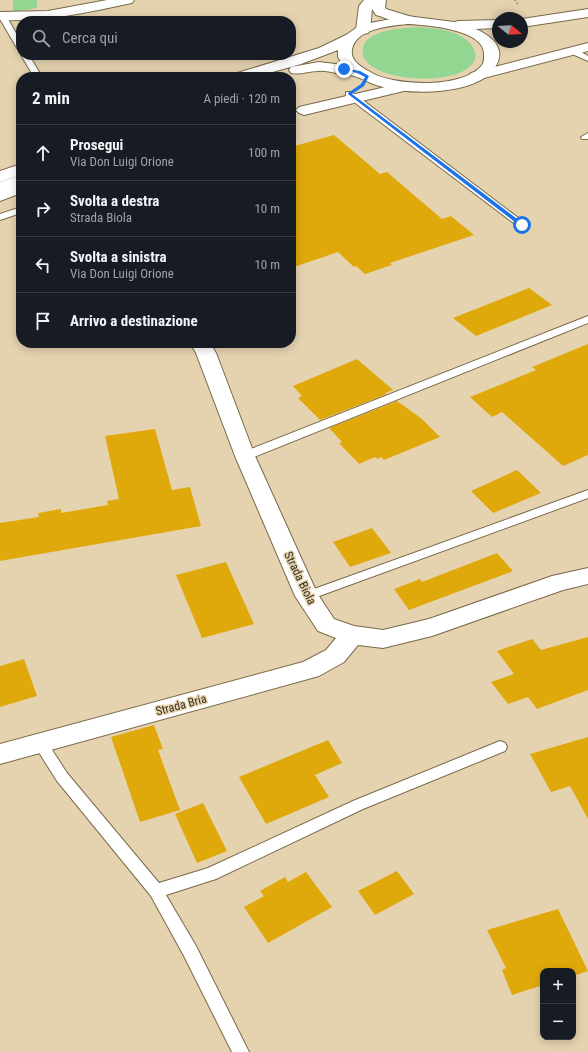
<!DOCTYPE html>
<html lang="it">
<meta charset="utf-8">
<style>
:root{--surface:#171b24;--page:#242831;--text:#f1f3f6;--muted:#9ea1a6;--line:#363941}
body{margin:0;font-family:"Roboto Condensed",sans-serif;background:var(--page);color:var(--text)}
.controls{position:absolute;right:12px;bottom:12px;display:grid;overflow:hidden;border-radius:8px;box-shadow:0 2px 10px #0003}
.controls button{width:36px;height:36px;display:grid;place-items:center;padding:0;border:0;border-bottom:1px solid var(--line);background:var(--surface);color:var(--text);font:20px sans-serif}
.compass{position:absolute;left:492px;top:12px;width:36px;height:36px;border-radius:50%;background:var(--surface);box-shadow:0 2px 10px #0003;rotate:108deg}
.stop{position:absolute;width:12px;height:12px;margin:-9px;border:3px solid #1a73e8;border-radius:50%;background:#fff}
.stop.end{background:#1a73e8;border-color:#fff;box-shadow:0 1px 4px #0008}
.list{margin:0;padding:0;list-style:none}
h2{display:flex;justify-content:space-between;align-items:center;height:52px;margin:0;padding:0 16px;font-size:17px}
h2 small{font-size:13px;font-weight:400;color:var(--muted)}
.list li{display:grid;grid-template-columns:26px 1fr auto;gap:12px;align-items:center;box-sizing:border-box;height:56px;padding:0 16px;border-top:1px solid var(--line)}
.list b{display:block;font-size:15px;white-space:nowrap}
.list p{margin:0;font-size:13px;white-space:nowrap;color:var(--muted)}
.list em{font-size:13px;font-style:normal;color:var(--muted)}
.icon{flex:none;width:22px;height:22px;fill:none;stroke:currentColor;stroke-width:2;stroke-linecap:round;stroke-linejoin:round}
.map{position:relative;flex:none;width:588px;height:1052px;overflow:hidden}
.search{position:absolute;background:var(--surface);box-shadow:0 2px 10px #0003;left:16px;top:16px;width:280px;height:44px;display:flex;align-items:center;gap:10px;box-sizing:border-box;padding:0 14px;border-radius:16px;color:var(--muted);font-size:15px}
.panel{position:absolute;background:var(--surface);box-shadow:0 2px 10px #0003;left:16px;top:72px;width:280px;height:276px;border-radius:16px}
.map>svg:first-child{display:block}
.green{fill:#92d692}
.building{fill:#e0a90b}
.lines{fill:none;stroke-linecap:round;stroke-linejoin:round}
.lane-casing{stroke:#796949;stroke-width:2}
.street-casing{stroke:#796949;stroke-width:2}
.secondary-casing{stroke:#796949;stroke-width:2}
.primary-casing{stroke:#796949;stroke-width:2}
.highway-casing{stroke:#796949;stroke-width:2}
.path{stroke:#a09378;stroke-width:2;stroke-dasharray:1.5 2;stroke-linecap:butt}
.lane{fill:#fff;fill-rule:evenodd}
.street{fill:#fff;fill-rule:evenodd}
.secondary{fill:#fff;fill-rule:evenodd}
.primary{fill:#fff;fill-rule:evenodd}
.highway{fill:#fff;fill-rule:evenodd}
.route{fill:#1a73e8}
.labels{text-anchor:middle;dominant-baseline:central;stroke-width:3;stroke-linejoin:round;paint-order:stroke}
.street-label{font-size:12px;fill:#393224;stroke:#e5d3b0}
</style>
<div class="map">
<svg width="588" height="1052" viewBox="0 0 588 1052">
<rect width="100%" height="100%" fill="#e5d3b0"/>
<!-- green -->
<g class="green">
<path d="M 13,0 L 37,0 L 37,8 L 13,12 Z"/>
<path d="M 416,27 C 435,28 468,30 475,52 C 476,55 475,60 473,63 C 456,86 385,82 367,62 C 363,58 362,53 363,48 C 366,30 402,28 416,27 Z"/>
</g>
<!-- building -->
<g class="building">
<path d="M 334,135 L 380,174 L 387,172 L 442,219 L 451,216 L 474,235 L 390,263 L 392,265 L 365,274 L 356,266 L 354,267 L 338,252 L 291,268 L 291,147 Z"/>
<path d="M 529,288 L 552,305 L 476,336 L 453,318 Z"/>
<path d="M 588,344 L 588,455 L 563,466 L 502,412 L 492,417 L 470,397 L 536,370 L 532,367 Z"/>
<path d="M 357,359 L 393,390 L 385,393 L 387,394 L 320,420 L 298,398 L 302,396 L 293,386 Z"/>
<path d="M 397,401 L 422,419 L 440,437 L 384,460 L 381,457 L 378,459 L 375,457 L 359,464 L 339,443 L 342,442 L 329,428 Z"/>
<path d="M 155,429 L 172,490 L 190,487 L 201,526 L 0,561 L 0,523 L 39,517 L 38,513 L 61,509 L 61,513 L 108,505 L 107,501 L 119,499 L 105,436 Z"/>
<path d="M 517,470 L 541,493 L 493,513 L 471,491 Z"/>
<path d="M 372,528 L 391,553 L 350,567 L 333,542 Z"/>
<path d="M 497,553 L 513,571 L 409,610 L 394,589 L 420,579 L 422,582 Z"/>
<path d="M 226,562 L 254,624 L 202,638 L 176,575 Z"/>
<path d="M 588,637 L 588,690 L 537,709 L 528,697 L 508,704 L 491,682 L 514,674 L 497,651 L 532,639 L 541,650 Z"/>
<path d="M 24,659 L 37,696 L 0,707 L 0,666 Z"/>
<path d="M 154,725 L 163,749 L 158,750 L 180,810 L 140,822 L 111,737 Z"/>
<path d="M 588,737 L 588,819 L 570,786 L 551,792 L 530,754 Z"/>
<path d="M 328,740 L 342,763 L 315,775 L 329,797 L 266,824 L 239,777 Z"/>
<path d="M 203,803 L 227,851 L 197,863 L 175,814 Z"/>
<path d="M 397,871 L 414,894 L 375,915 L 358,891 Z"/>
<path d="M 306,872 L 332,907 L 268,943 L 244,907 L 264,896 L 260,891 L 285,877 L 288,882 Z"/>
<path d="M 558,909 L 588,971 L 573,976 L 573,971 L 543,971 L 543,985 L 512,995 L 502,970 L 506,968 L 487,930 Z"/>
</g>
<g class="lines">
<!-- lane casing -->
<g class="lane-casing">
<g id="lane">
<path d="M 0,14 L 5,14 L 21,42 L 21,50 L 17,48 L 0,19 Z"/>
<path d="M 570,49 L 576,49 L 588,56 L 588,61 L 570,53 Z"/>
<path d="M 21,55 L 29,55 L 42,77 L 34,77 Z"/>
<path d="M 346,92 L 352,92 L 525,223 L 527,225 L 525,227 L 519,227 L 346,96 Z"/>
<path d="M 588,133 L 588,139 L 582,139 L 581,137 Z"/>
<path d="M 21,207 L 21,213 L 0,220 L 0,214 Z"/>
<path d="M 588,316 L 588,323 L 249,459 L 241,459 L 239,456 L 241,453 Z"/>
<path d="M 588,490 L 588,498 L 311,599 L 307,601 L 303,599 L 301,596 L 303,593 Z"/>
<path d="M 40,737 L 45,739 L 67,773 L 159,883 L 208,868 L 353,801 L 495,743 L 500,741 L 505,743 L 507,747 L 505,751 L 363,809 L 216,879 L 166,895 L 196,946 L 249,1052 L 232,1052 L 184,956 L 151,896 L 57,781 L 33,743 L 35,739 Z"/>
</g>
</g>
<!-- street casing -->
<g class="street-casing">
<g id="street">
<path d="M 107,0 L 134,0 L 132,3 L 127,4 C 85,13 43,22 0,20 L 0,12 L 48,11 Z"/>
<path d="M 364,0 L 386,0 L 385,7 L 386,9 L 412,17 L 414,20 L 412,23 C 401,26 387,18 376,15 L 372,9 L 370,30 L 368,33 L 363,34 L 358,33 L 356,30 L 359,6 Z"/>
<path d="M 588,43 L 588,51 L 476,80 L 471,79 L 469,76 L 471,73 Z"/>
<path d="M 407,82 L 412,83 L 414,86 L 412,89 L 304,115 L 299,113 L 296,110 L 299,107 Z"/>
<path d="M 190,343 L 210,343 L 216,353 L 255,456 L 317,593 L 334,619 L 354,626 L 383,630 L 429,619 L 552,576 L 588,568 L 588,584 L 563,590 L 432,636 L 383,648 L 358,645 L 344,662 L 319,676 L 0,764 L 0,744 L 303,662 L 326,650 L 336,638 L 318,631 L 295,596 L 235,456 L 196,353 Z"/>
</g>
</g>
<!-- secondary casing -->
<g class="secondary-casing">
<path id="secondary" d="M 21,175 L 21,186 L 0,193 L 0,182 Z"/>
</g>
<!-- primary casing -->
<g class="primary-casing">
<g id="primary">
<path d="M 588,9 L 588,17 L 522,27 L 522,19 Z"/>
<path d="M 407,16 L 454,22 L 459,21 L 498,20 L 498,28 L 475,29 C 484,32 497,40 499,51 C 501,61 494,71 486,77 C 459,95 407,95 376,85 C 369,83 362,78 354,76 C 348,74 342,74 336,73 C 330,72 324,70 318,71 C 309,71 300,75 291,73 L 289,70 L 291,67 L 319,62 L 343,65 L 338,57 L 338,50 L 301,64 L 255,77 L 232,77 L 234,74 L 319,48 L 346,35 L 356,28 L 365,24 ZM 407,24 C 426,25 487,29 484,56 C 484,60 484,62 482,65 C 464,89 395,86 372,73 C 363,68 350,62 352,49 C 357,28 390,26 407,24 Z"/>
<path d="M 21,164 L 21,175 L 0,182 L 0,171 Z"/>
</g>
</g>
<!-- highway casing -->
<g class="highway-casing">
<path id="highway" d="M 21,182 L 21,193 L 0,201 L 0,190 Z"/>
</g>
<!-- path -->
<path class="path" d="M 515,0 L 519,6"/>
<!-- lane -->
<use href="#lane" class="lane"/>
<!-- street -->
<use href="#street" class="street"/>
<!-- secondary -->
<use href="#secondary" class="secondary"/>
<!-- primary -->
<use href="#primary" class="primary"/>
<!-- highway -->
<use href="#highway" class="highway"/>
</g>
<!-- route -->
<path class="route" d="M 344,68 L 360,71 L 369,76 L 364,86 L 352,94 L 524,224 L 524,226 L 520,226 L 348,94 L 348,93 L 361,84 L 365,77 L 357,73 L 342,70 Z"/>
<g class="labels">
<!-- street labels -->
<g class="street-label">
<text transform="translate(300 578) rotate(64)">Strada Biola</text>
<text transform="translate(181 705) rotate(-15)">Strada Bria</text>
</g>
</g>
</svg>
<div class="controls">
<button>+</button>
<button>−</button>
</div>
<svg class="compass" viewBox="-18 -18 36 36"><path d="M0-13l5 13h-10z" fill="#e53935"/><path d="M0 13l5-13h-10z" fill="#9ea1a6"/></svg>
<div class="stop" style="left:522px;top:225px"></div>
<div class="stop end" style="left:344px;top:69px"></div>
<div class="search"><svg class="icon" aria-label="search" viewBox="0 0 24 24"><circle cx="10" cy="10" r="6"/><path d="M15 15l6 6"/></svg>Cerca qui</div>
<section class="panel">
<h2>2 min<small>A piedi · 120 m</small></h2>
<ul class="list">
<li><svg class="icon" aria-label="ahead" viewBox="0 0 24 24"><path d="M12 20V5M6 11l6-6 6 6"/></svg><div><b>Prosegui</b><p>Via Don Luigi Orione</p></div><em>100 m</em></li>
<li><svg class="icon" aria-label="right" viewBox="0 0 24 24"><path d="M7 20v-9h11M14 6l5 5-5 5"/></svg><div><b>Svolta a destra</b><p>Strada Biola</p></div><em>10 m</em></li>
<li><svg class="icon" aria-label="left" viewBox="0 0 24 24"><path d="M17 20v-9H6M10 6l-5 5 5 5"/></svg><div><b>Svolta a sinistra</b><p>Via Don Luigi Orione</p></div><em>10 m</em></li>
<li><svg class="icon" aria-label="arrive" viewBox="0 0 24 24"><path d="M6 21V4h12l-3 4 3 4H6"/></svg><div><b>Arrivo a destinazione</b></div></li>
</ul>
</section>
</div>
